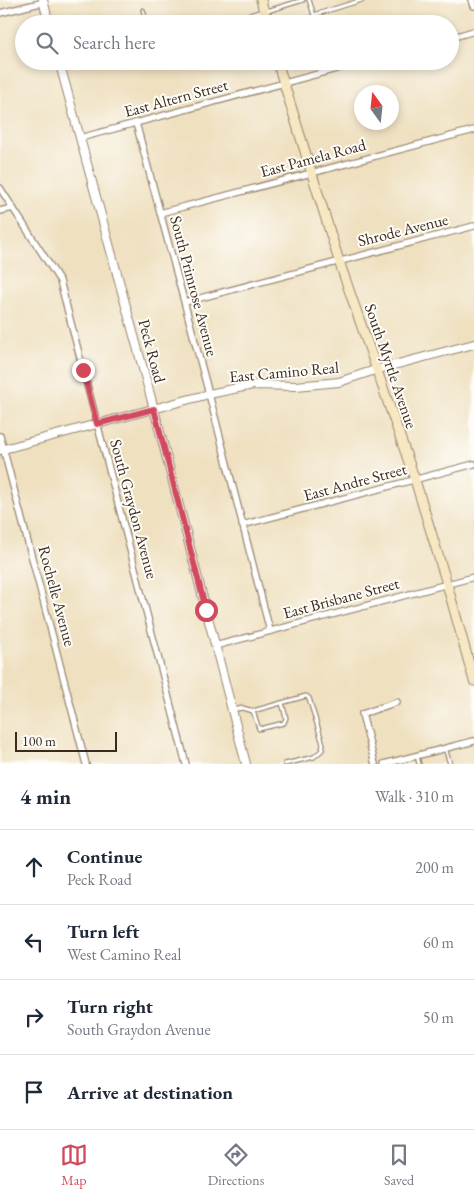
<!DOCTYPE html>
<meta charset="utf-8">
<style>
:root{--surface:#fff;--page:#f6f6f7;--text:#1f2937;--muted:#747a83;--line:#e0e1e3;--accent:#d1495b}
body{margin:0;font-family:"EB Garamond",serif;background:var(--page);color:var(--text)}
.compass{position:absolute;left:354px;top:85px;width:45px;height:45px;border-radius:50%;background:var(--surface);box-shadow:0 2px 8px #0003;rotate:345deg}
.scale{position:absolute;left:15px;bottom:12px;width:102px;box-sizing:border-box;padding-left:5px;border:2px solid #3b2a1e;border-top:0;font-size:14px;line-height:18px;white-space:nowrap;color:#3b2a1e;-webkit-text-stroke:4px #fdfcf7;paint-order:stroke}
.stop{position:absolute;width:15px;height:15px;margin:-11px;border:4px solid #d1495b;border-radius:50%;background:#fff}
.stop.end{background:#d1495b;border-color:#fff;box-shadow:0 1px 5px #0008}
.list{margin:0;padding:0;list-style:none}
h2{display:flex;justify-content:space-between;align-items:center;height:65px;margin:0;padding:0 20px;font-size:21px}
h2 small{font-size:16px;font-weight:400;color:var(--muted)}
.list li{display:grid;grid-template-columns:32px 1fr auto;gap:15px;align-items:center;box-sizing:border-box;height:75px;padding:0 20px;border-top:1px solid var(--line)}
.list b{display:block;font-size:19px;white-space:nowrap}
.list p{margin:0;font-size:16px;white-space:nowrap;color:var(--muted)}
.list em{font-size:16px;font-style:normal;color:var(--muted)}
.icon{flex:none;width:28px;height:28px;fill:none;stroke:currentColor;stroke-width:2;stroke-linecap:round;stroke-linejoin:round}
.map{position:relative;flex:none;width:474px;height:764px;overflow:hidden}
.search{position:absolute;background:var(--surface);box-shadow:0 2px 8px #0003;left:15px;right:15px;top:15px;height:55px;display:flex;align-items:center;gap:12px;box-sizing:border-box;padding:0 18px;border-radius:28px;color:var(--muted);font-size:19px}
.sheet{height:365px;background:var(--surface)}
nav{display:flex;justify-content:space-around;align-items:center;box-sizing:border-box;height:70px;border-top:1px solid var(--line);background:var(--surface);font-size:14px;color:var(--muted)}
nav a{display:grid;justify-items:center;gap:2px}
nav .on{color:var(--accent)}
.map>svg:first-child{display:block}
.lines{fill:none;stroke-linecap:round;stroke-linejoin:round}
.service-casing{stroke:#95856f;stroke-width:5.5}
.minor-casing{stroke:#95856f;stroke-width:8}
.tertiary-casing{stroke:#95856f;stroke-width:10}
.secondary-casing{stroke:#95856f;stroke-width:11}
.service{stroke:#fff;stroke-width:3}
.minor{stroke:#fff;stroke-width:5.5}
.tertiary{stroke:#fff;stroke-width:8}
.secondary{stroke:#f7e8c3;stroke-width:9}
.route{stroke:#d1495b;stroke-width:6}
.labels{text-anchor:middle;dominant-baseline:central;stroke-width:4;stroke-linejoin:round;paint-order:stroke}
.street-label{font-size:16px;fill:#3b2a1e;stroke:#fdfcf7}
</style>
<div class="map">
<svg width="474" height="764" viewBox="0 0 474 764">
<rect width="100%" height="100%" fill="#fdfcf7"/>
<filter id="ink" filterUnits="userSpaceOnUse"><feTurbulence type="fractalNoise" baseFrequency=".02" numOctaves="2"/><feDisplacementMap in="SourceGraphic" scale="10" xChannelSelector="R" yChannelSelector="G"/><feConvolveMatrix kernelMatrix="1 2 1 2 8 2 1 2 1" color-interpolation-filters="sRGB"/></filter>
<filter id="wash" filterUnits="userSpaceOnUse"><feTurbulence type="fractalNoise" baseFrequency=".0096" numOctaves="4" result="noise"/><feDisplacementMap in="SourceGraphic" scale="20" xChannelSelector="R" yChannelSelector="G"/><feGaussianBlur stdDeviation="1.12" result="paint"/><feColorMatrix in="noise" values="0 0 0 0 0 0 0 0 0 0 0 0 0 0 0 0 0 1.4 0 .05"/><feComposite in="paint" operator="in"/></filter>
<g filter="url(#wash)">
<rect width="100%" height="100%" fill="#efe0c0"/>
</g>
<g filter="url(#ink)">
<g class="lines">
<!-- service casing -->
<g class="service-casing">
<g id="service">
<path d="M 143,10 L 147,24"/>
<path d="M 264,12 L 303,0"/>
<path d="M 314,15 L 362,0"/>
<path d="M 294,24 L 307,21 L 314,15 L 309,0"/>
<path d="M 232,710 L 243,708 L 253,711 L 306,696 L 309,698 L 323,744 L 322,750 L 314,757 L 285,764"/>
<path d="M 253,711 L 259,729 L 284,723 L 286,718 L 282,703"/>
<path d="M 445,748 L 450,764"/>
<path d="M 417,756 L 419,764"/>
</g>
</g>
<!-- minor casing -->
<g class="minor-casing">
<g id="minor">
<path d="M 472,0 L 474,6"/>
<path d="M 0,13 L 44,2"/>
<path d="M 221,24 L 264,12"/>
<path d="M 450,38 L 474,31"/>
<path d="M 60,64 L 73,61"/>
<path d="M 136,123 L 209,394 L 270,631"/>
<path d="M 80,138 L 366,61"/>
<path d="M 0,188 L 60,281 L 186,764"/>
<path d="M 0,211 L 13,208"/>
<path d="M 160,213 L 474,130"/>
<path d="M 185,302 L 474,226"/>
<path d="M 0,436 L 86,764"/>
<path d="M 242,525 L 474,464"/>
<path d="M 215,646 L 474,577"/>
<path d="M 375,764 L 362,714 L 397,702"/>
<path d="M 384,764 L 474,741"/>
</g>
</g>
<!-- tertiary casing -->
<g class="tertiary-casing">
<g id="tertiary">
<path d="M 43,0 L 49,24"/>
<path d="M 59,61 L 154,409 L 246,764"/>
<path d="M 0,450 L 209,394 L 253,385 L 296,386 L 339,382 L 375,370 L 474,344"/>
</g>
</g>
<!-- secondary casing -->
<g class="secondary-casing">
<g id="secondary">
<path d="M 261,0 L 267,24"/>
<path d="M 277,61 L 339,261 L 415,480 L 447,584 L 474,681"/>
</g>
</g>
<!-- service -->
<use href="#service" class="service"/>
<!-- minor -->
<use href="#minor" class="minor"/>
<!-- tertiary -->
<use href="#tertiary" class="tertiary"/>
<!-- secondary -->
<use href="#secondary" class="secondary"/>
</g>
</g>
<g class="lines" filter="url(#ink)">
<!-- route -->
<path class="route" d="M 83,370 L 97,424 L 154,409 L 206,610"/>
</g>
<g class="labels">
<!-- street labels -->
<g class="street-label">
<text transform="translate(176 98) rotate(-15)">East Altern Street</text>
<text transform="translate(313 158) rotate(-15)">East Pamela Road</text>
<text transform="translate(403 230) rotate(-14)">Shrode Avenue</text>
<text transform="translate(194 286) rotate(75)">South Primrose Avenue</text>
<text transform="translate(152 351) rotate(75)">Peck Road</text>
<text transform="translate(391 366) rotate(71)">South Myrtle Avenue</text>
<text transform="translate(284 372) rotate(-5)">East Camino Real</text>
<text transform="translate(355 482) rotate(-15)">East Andre Street</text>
<text transform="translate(134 509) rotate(75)">South Graydon Avenue</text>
<text transform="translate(57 596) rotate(75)">Rochelle Avenue</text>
<text transform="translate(341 598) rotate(-15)">East Brisbane Street</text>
</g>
</g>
</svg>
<svg class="compass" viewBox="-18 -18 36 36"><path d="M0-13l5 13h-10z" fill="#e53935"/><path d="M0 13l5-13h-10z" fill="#747a83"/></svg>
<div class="scale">100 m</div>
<div class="stop" style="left:206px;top:610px"></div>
<div class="stop end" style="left:83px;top:370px"></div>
<div class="search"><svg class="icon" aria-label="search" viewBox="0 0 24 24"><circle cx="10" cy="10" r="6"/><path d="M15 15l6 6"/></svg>Search here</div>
</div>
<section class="sheet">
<h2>4 min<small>Walk · 310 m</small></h2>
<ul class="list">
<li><svg class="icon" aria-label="ahead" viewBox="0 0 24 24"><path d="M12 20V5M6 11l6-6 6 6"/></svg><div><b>Continue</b><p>Peck Road</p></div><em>200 m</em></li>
<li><svg class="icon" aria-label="left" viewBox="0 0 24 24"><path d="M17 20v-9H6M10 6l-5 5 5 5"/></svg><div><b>Turn left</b><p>West Camino Real</p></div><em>60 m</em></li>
<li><svg class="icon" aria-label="right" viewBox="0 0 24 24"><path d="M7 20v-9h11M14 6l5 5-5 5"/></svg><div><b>Turn right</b><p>South Graydon Avenue</p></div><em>50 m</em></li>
<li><svg class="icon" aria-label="arrive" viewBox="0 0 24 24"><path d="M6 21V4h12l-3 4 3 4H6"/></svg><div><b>Arrive at destination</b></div></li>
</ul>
</section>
<nav>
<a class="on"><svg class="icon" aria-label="map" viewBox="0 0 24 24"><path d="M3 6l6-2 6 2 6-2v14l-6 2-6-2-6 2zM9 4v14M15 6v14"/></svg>Map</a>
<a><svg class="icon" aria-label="directions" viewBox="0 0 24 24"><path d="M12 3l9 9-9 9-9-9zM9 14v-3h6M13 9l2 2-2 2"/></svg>Directions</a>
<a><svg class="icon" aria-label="saved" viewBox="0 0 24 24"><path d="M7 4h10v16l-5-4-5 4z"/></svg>Saved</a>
</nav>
